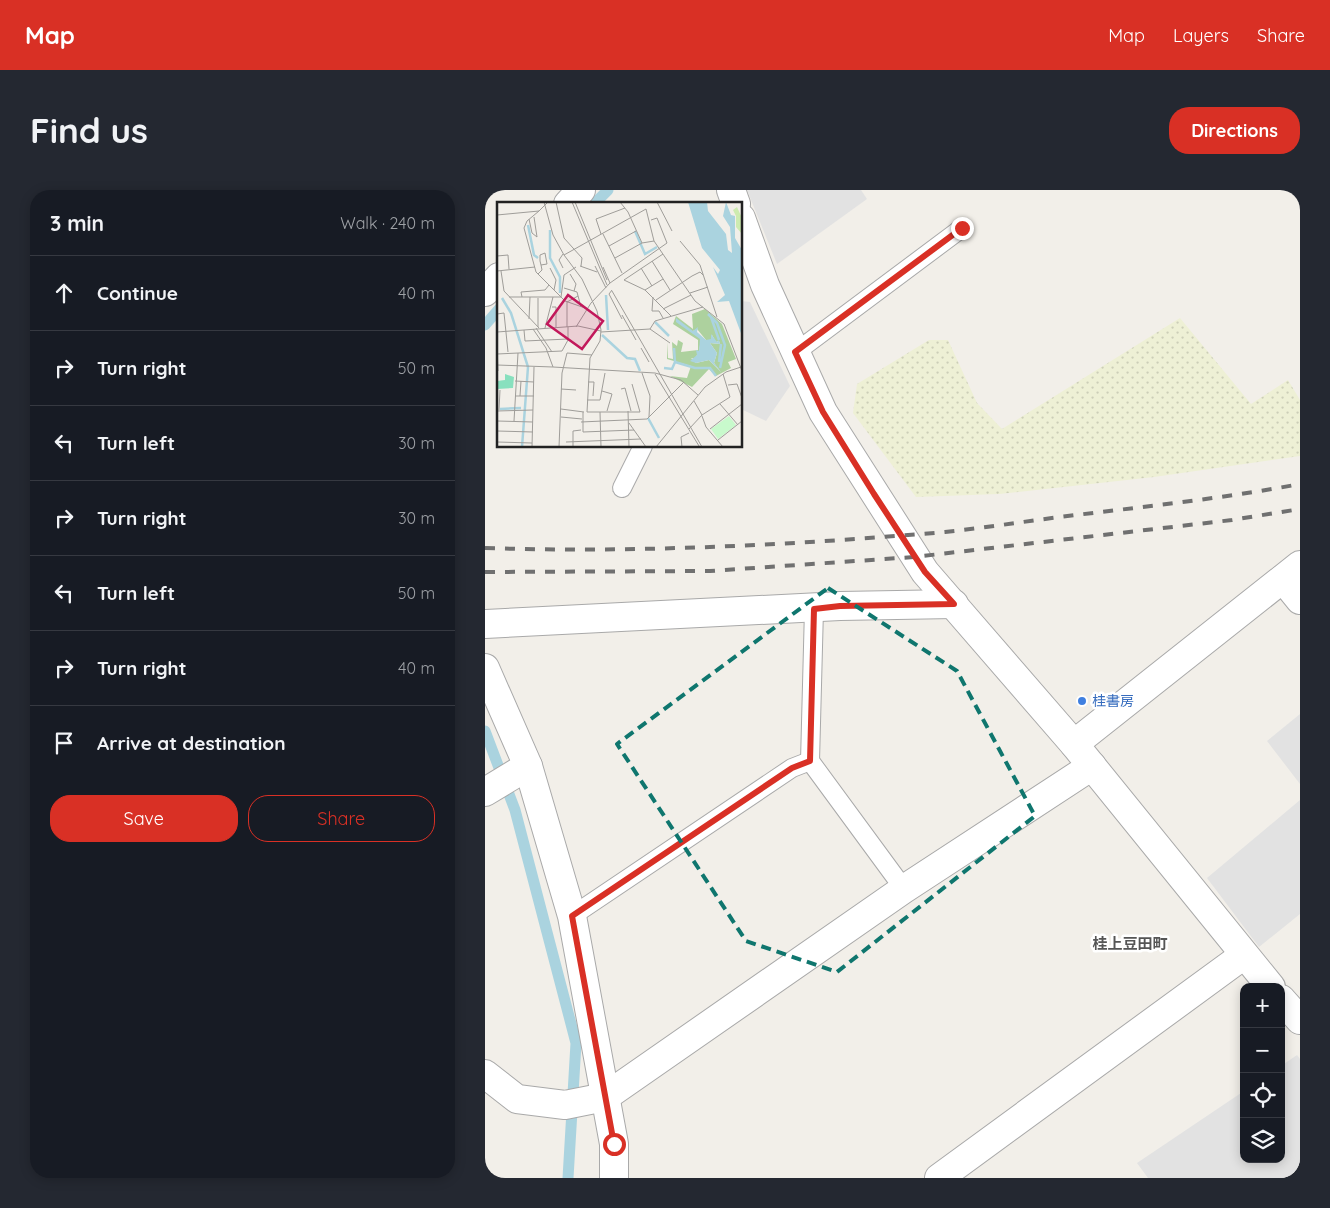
<!DOCTYPE html>
<meta charset="utf-8">
<style>
:root{--surface:#171b24;--page:#242831;--text:#f1f3f6;--muted:#9ea1a6;--line:#363941;--accent:#d93025}
body{margin:0;font-family:Quicksand,"Noto Sans JP",sans-serif;background:var(--page);color:var(--text)}
.controls{position:absolute;right:15px;bottom:15px;display:grid;overflow:hidden;border-radius:10px;box-shadow:0 2px 12px #0003}
.controls button{width:45px;height:45px;display:grid;place-items:center;padding:0;border:0;border-bottom:1px solid var(--line);background:var(--surface);color:var(--text);font:25px sans-serif}
.stop{position:absolute;width:15px;height:15px;margin:-11px;border:4px solid #d93025;border-radius:50%;background:#fff}
.stop.end{background:#d93025;border-color:#fff;box-shadow:0 1px 5px #0008}
.list{margin:0;padding:0;list-style:none}
h2{display:flex;justify-content:space-between;align-items:center;height:65px;margin:0;padding:0 20px;font-size:21px}
h2 small{font-size:16px;font-weight:400;color:var(--muted)}
.list li{display:grid;grid-template-columns:32px 1fr auto;gap:15px;align-items:center;box-sizing:border-box;height:75px;padding:0 20px;border-top:1px solid var(--line)}
.list b{display:block;font-size:19px;white-space:nowrap}
.list em{font-size:16px;font-style:normal;color:var(--muted)}
.actions{display:flex;gap:10px;padding:15px 20px}
.actions a{flex:1;padding:11px 0;border:1px solid var(--accent);border-radius:20px;text-align:center;font-size:18px;color:var(--accent)}
.actions .main{background:var(--accent);color:#fff}
.icon{flex:none;width:28px;height:28px;fill:none;stroke:currentColor;stroke-width:2;stroke-linecap:round;stroke-linejoin:round}
.map{position:relative;flex:none;width:815px;height:988px;overflow:hidden;border-radius:20px}
header{display:flex;align-items:center;gap:30px;box-sizing:border-box;height:70px;padding:0 25px;background:var(--accent);color:#fff}
header strong{font-size:24px}
nav{display:flex;gap:28px;margin-inline-start:auto;font-size:18px}
.intro{display:flex;align-items:center;justify-content:space-between;box-sizing:border-box;height:120px;padding:0 30px}
h1{margin:0;font-size:35px}
.button{padding:12px 22px;border-radius:20px;background:var(--accent);color:#fff;font-size:18px;font-weight:700}
main{display:flex;gap:30px;padding:0 30px}
aside{flex:1;background:var(--surface);border-radius:20px;box-shadow:0 2px 12px #0003}
.map>svg:first-child{display:block}
.farmland{fill:url(#farmland-dots)}
.parking{fill:#e2e2e2}
.lines{fill:none;stroke-linecap:round;stroke-linejoin:round}
.stream{stroke:#aad3df;stroke-width:11}
.service-casing{stroke:#a9a9a9;stroke-width:20}
.minor-casing{stroke:#a9a9a9;stroke-width:30}
.service{stroke:#fff;stroke-width:18}
.minor{stroke:#fff;stroke-width:28}
.rail{stroke:#707070;stroke-width:4;stroke-dasharray:10 10;stroke-linecap:butt}
.route{stroke:#d93025;stroke-width:6}
.marked{fill:none;stroke:#0f766e;stroke-width:4;stroke-dasharray:10 6;stroke-linejoin:round}
.shop-dot{fill:#3f7fe0;stroke:#fff;stroke-width:2}
.labels{text-anchor:middle;dominant-baseline:central;stroke-width:5;stroke-linejoin:round;paint-order:stroke}
.shop-label{font-size:14px;fill:#366cbe;stroke:#fff;text-anchor:start}
.neighbourhood-label{font-size:15px;font-weight:bold;fill:#555;stroke:#fff}
.inset-river{fill:none;stroke:#aad3df;stroke-width:2.5}
.inset-road{fill:none;stroke:#9f9d99;stroke-width:1}
.view{fill:#c2185b;fill-opacity:0.15;stroke:#c2185b;stroke-width:2.5}
.inset-edge{fill:none;stroke:#222;stroke-width:2.5}
</style>
<header>
<strong>Map</strong>
<nav><a>Map</a><a>Layers</a><a>Share</a></nav>
</header>
<div class="intro"><h1>Find us</h1><a class="button">Directions</a></div>
<main>
<aside>
<h2>3 min<small>Walk · 240 m</small></h2>
<ul class="list">
<li><svg class="icon" aria-label="ahead" viewBox="0 0 24 24"><path d="M12 20V5M6 11l6-6 6 6"/></svg><div><b>Continue</b></div><em>40 m</em></li>
<li><svg class="icon" aria-label="right" viewBox="0 0 24 24"><path d="M7 20v-9h11M14 6l5 5-5 5"/></svg><div><b>Turn right</b></div><em>50 m</em></li>
<li><svg class="icon" aria-label="left" viewBox="0 0 24 24"><path d="M17 20v-9H6M10 6l-5 5 5 5"/></svg><div><b>Turn left</b></div><em>30 m</em></li>
<li><svg class="icon" aria-label="right" viewBox="0 0 24 24"><path d="M7 20v-9h11M14 6l5 5-5 5"/></svg><div><b>Turn right</b></div><em>30 m</em></li>
<li><svg class="icon" aria-label="left" viewBox="0 0 24 24"><path d="M17 20v-9H6M10 6l-5 5 5 5"/></svg><div><b>Turn left</b></div><em>50 m</em></li>
<li><svg class="icon" aria-label="right" viewBox="0 0 24 24"><path d="M7 20v-9h11M14 6l5 5-5 5"/></svg><div><b>Turn right</b></div><em>40 m</em></li>
<li><svg class="icon" aria-label="arrive" viewBox="0 0 24 24"><path d="M6 21V4h12l-3 4 3 4H6"/></svg><div><b>Arrive at destination</b></div></li>
</ul>
<div class="actions"><a class="main">Save</a><a>Share</a></div>
</aside>
<div class="map">
<svg width="815" height="988" viewBox="0 0 815 988">
<defs>
<pattern id="farmland-dots" width="8" height="8" patternUnits="userSpaceOnUse" patternTransform="scale(1.25)"><rect width="8" height="8" fill="#eef0d5"/><path d="M2 2h.1M6 6h.1" fill="none" stroke="#ccceb7" stroke-width="1.8" stroke-linecap="round"/></pattern>
</defs>
<rect width="100%" height="100%" fill="#f2efe9"/>
<!-- farmland -->
<path class="farmland" d="M 695,128 L 766,214 L 803,190 L 815,210 L 815,266 L 669,287 L 514,304 L 431,307 L 368,223 L 372,194 L 444,150 L 463,150 L 492,213 L 517,239 Z"/>
<!-- parking -->
<g class="parking">
<path d="M 262,0 L 376,0 L 382,9 L 292,74 Z"/>
<path d="M 256,111 L 265,112 L 305,196 L 281,231 L 256,219 Z"/>
<path d="M 815,524 L 815,594 L 782,551 Z"/>
<path d="M 815,610 L 815,724 L 774,757 L 722,688 Z"/>
<path d="M 812,865 L 815,869 L 815,988 L 663,988 L 652,973 L 759,901 L 759,969 L 796,969 L 796,876 Z"/>
</g>
<g class="lines">
<!-- stream -->
<g class="stream">
<path d="M 109,14 L 123,0"/>
<path d="M 0,135 L 14,119"/>
<path d="M 0,541 L 30,620 L 91,853 L 83,988"/>
</g>
<!-- service casing -->
<g class="service-casing">
<g id="service">
<path d="M 311,162 L 477,38"/>
<path d="M 137,298 L 158,256"/>
<path d="M 325,571 L 329,419"/>
<path d="M 87,726 L 307,578 L 325,571 L 419,699"/>
</g>
</g>
<!-- minor casing -->
<g class="minor-casing">
<g id="minor">
<path d="M 246,0 L 251,14"/>
<path d="M 83,14 L 96,0"/>
<path d="M 256,28 L 280,95 L 338,222 L 440,382 L 589,554 L 786,797"/>
<path d="M 0,102 L 14,87"/>
<path d="M 798,389 L 815,410"/>
<path d="M 0,434 L 355,416 L 469,414"/>
<path d="M 0,478 L 43,576 L 87,726 L 129,954 L 129,988"/>
<path d="M 589,554 L 815,375"/>
<path d="M 0,602 L 43,576"/>
<path d="M 796,809 L 815,830"/>
<path d="M 0,884 L 32,909 L 80,915 L 120,907 L 419,699 L 607,576"/>
<path d="M 454,988 L 759,765"/>
</g>
</g>
<!-- service -->
<use href="#service" class="service"/>
<!-- minor -->
<use href="#minor" class="minor"/>
<!-- rail -->
<g class="rail">
<path d="M 0,358 C 153,363 308,355 460,342 C 498,338 536,332 575,327 C 655,317 735,309 815,294"/>
<path d="M 0,382 L 225,381 L 429,367 L 747,330 L 815,319"/>
</g>
</g>
<g class="lines">
<!-- route -->
<path class="route" d="M 129,954 L 87,726 L 307,578 L 325,571 L 329,419 L 355,416 L 469,414 L 440,382 L 389,304 L 338,222 L 310,162 L 477,38"/>
</g>
<!-- marked area -->
<path class="marked" d="M 343,398 L 472,481 L 550,626 L 352,782 L 261,751 L 132,554 Z"/>
<!-- markers -->
<circle class="shop-dot" cx="597" cy="511" r="5"/>
<g class="labels">
<!-- shop labels -->
<g class="shop-label">
<text x="607" y="511">桂書房</text>
</g>
<!-- neighbourhood labels -->
<g class="neighbourhood-label">
<text x="645" y="753">桂上豆田町</text>
</g>
</g>
<!-- overview -->
<g transform="translate(12 12)">
<rect width="245" height="245" fill="#f2efe9"/>
<path d="M 240,5 L 245,16 L 245,32 L 239,25 L 239,14 L 236,8 Z" fill="#cdebb0"/>
<path d="M 208,107 L 225,122 L 239,157 L 231,160 L 234,166 L 219,174 L 212,167 L 195,185 L 173,174 L 190,176 L 194,164 L 170,157 L 170,140 L 171,156 L 176,157 L 175,140 L 180,144 L 181,138 L 186,141 L 184,150 L 201,148 L 201,138 L 176,122 L 179,114 L 196,127 L 195,112 ZM 200,127 L 209,138 L 214,138 L 215,133 L 219,140 L 222,139 L 223,142 L 213,141 L 220,151 L 217,161 L 224,170 L 212,158 L 199,161 L 194,156 L 198,157 L 202,149 L 204,137 L 196,129 Z" fill="#add19e" fill-rule="evenodd"/>
<path d="M 232,214 L 239,223 L 221,237 L 214,227 Z" fill="#c8facc"/>
<path d="M 8,172 L 17,175 L 16,186 L 0,187 L 0,179 L 8,178 Z" fill="#88e0be"/>
<path d="M 191,0 L 210,0 L 211,9 L 229,32 L 231,48 L 235,51 L 233,25 L 226,14 L 229,0 L 234,13 L 238,14 L 238,36 L 245,48 L 245,134 L 232,99 L 220,100 L 228,93 L 216,65 L 221,72 L 223,68 L 205,46 ZM 179,116 L 196,129 L 201,125 L 200,130 L 209,138 L 214,137 L 214,132 L 220,140 L 222,138 L 223,142 L 213,141 L 220,151 L 217,161 L 224,170 L 212,158 L 199,161 L 193,159 L 200,153 L 199,148 L 202,149 L 203,137 L 179,120 Z" fill="#aad3df"/>
<path class="inset-river" d="M 31,23 L 37,53 L 41,56M 53,28 L 53,56 L 63,75 L 63,91M 138,29 L 148,52 L 160,45M 109,93 L 111,128M 5,96 L 14,111 L 31,165 L 25,245M 211,112 L 220,121 L 228,143 L 223,166M 214,115 L 222,138M 158,120 L 172,134M 105,133 L 130,156 L 138,157 L 143,169M 177,146 L 178,160 L 198,166 L 213,166 L 219,174M 222,160 L 224,142M 167,166 L 175,167 L 178,160M 3,207 L 24,206M 151,216 L 162,236"/>
<path class="inset-road" d="M 47,0 L 56,33 L 67,53 L 149,7 L 157,39 L 198,99 L 227,122 L 245,169M 59,0 L 67,36 L 85,56 L 84,64M 75,0 L 110,83M 78,0 L 110,78M 123,0 L 131,10 L 145,41 L 157,39M 160,0 L 175,29M 42,9 L 30,19 L 27,26 L 39,70 L 68,99 L 91,107M 0,13 L 42,9 L 51,0M 32,17 L 35,31 L 40,35 L 37,15M 104,32 L 99,17 L 128,6M 106,32 L 125,71M 183,39 L 203,63 L 220,115M 112,44 L 139,29M 66,52 L 62,58 L 66,66M 166,52 L 127,78 L 148,88 L 174,114M 67,53 L 85,77 L 100,109 L 104,128 L 103,139 L 93,156 L 90,210 L 143,210 L 135,182M 0,54 L 11,53 L 12,67M 118,56 L 145,41M 155,59 L 173,88M 83,64 L 100,70M 98,64 L 109,86M 106,65 L 113,81M 53,66 L 59,78 L 57,88M 144,66 L 155,84M 0,69 L 38,65M 4,69 L 7,89 L 42,126M 41,72 L 45,68 L 44,63 L 43,59 L 43,53 L 48,51 L 50,62 L 44,63M 73,72 L 79,82 L 77,89M 67,86 L 80,90 L 84,105M 115,88 L 112,92 L 125,117M 148,88 L 166,77M 115,89 L 205,245M 193,91 L 211,85M 12,95 L 64,95 L 67,73 L 79,65M 25,95 L 24,90 L 48,88 L 52,83M 156,95 L 155,109 L 162,109 L 166,116M 41,96 L 41,125M 159,98 L 195,74 L 203,70 L 206,73M 55,105 L 59,105 L 59,126M 166,107 L 194,93M 0,112 L 7,111 L 11,150M 125,113 L 139,138M 32,117 L 33,95M 70,125 L 70,100 L 81,94M 79,125 L 94,101 L 113,81 L 170,41 L 160,16 L 154,18M 39,126 L 55,150M 48,126 L 56,95M 153,127 L 173,141M 27,128 L 28,139 L 71,137M 0,130 L 81,124 L 104,129M 104,130 L 153,127 L 158,119 L 206,105M 0,142 L 1,169M 144,146 L 152,160M 0,152 L 65,149 L 71,138 L 71,125M 0,163 L 56,165 L 49,146 L 36,127M 56,165 L 158,171 L 184,178 L 201,193M 145,171 L 153,194 L 152,215M 158,172 L 202,244M 18,179 L 37,180M 91,180 L 97,180 L 96,194M 231,183 L 240,182 L 245,196M 64,187 L 79,188M 124,187 L 128,186 L 134,209M 105,189 L 115,192 L 110,209M 18,194 L 37,194M 23,194 L 24,179M 90,198 L 103,198 L 108,171M 197,199 L 205,213M 223,202 L 241,223M 64,207 L 87,210M 2,208 L 3,188M 0,209 L 36,208M 131,209 L 132,245M 86,210 L 86,230 L 137,228M 103,210 L 104,245M 205,214 L 209,225 L 226,245M 64,215 L 85,217M 0,219 L 36,220M 17,219 L 21,151M 84,220 L 150,217 L 187,180M 132,221 L 149,245M 192,227 L 205,213 L 233,195 L 226,172M 213,227 L 245,202M 0,229 L 36,230M 221,238 L 245,219M 0,240 L 35,241M 69,240 L 144,237M 35,245 L 37,165M 62,245 L 65,171 L 70,151 L 95,153M 76,245 L 76,229 L 84,228M 159,245 L 208,185 L 229,170 L 244,165M 185,245 L 184,235 L 192,231"/>
<path class="view" d="M 71,93 L 106,119 L 85,147 L 50,122 Z"/>
<rect width="245" height="245" class="inset-edge"/>
</g>
</svg>
<div class="controls">
<button>+</button>
<button>−</button>
<button><svg class="icon" aria-label="locate" viewBox="0 0 24 24"><circle cx="12" cy="12" r="6"/><path d="M12 2v4M12 18v4M2 12h4M18 12h4"/></svg></button>
<button><svg class="icon" aria-label="layers" viewBox="0 0 24 24"><path d="M12 4l9 5-9 5-9-5zM3 14l9 5 9-5"/></svg></button>
</div>
<div class="stop" style="left:129px;top:954px"></div>
<div class="stop end" style="left:477px;top:38px"></div>
</div>
</main>
